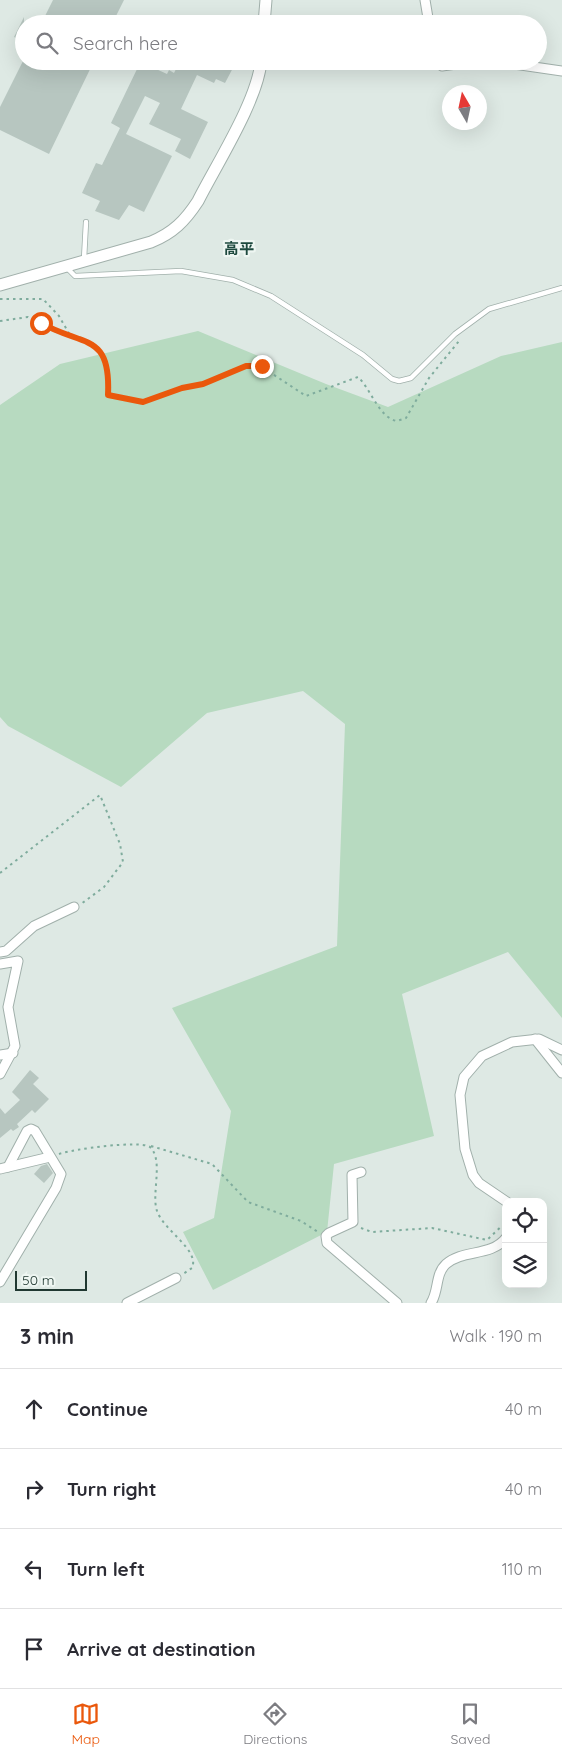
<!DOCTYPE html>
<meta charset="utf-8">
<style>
:root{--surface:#fff;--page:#f2f2f3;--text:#2b2b33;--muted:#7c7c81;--line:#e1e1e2;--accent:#ea580c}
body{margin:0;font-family:Quicksand,"Noto Sans JP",sans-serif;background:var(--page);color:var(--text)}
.controls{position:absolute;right:15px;bottom:15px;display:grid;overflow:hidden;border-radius:10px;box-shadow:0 5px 20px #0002}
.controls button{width:45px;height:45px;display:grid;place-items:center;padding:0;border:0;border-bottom:1px solid var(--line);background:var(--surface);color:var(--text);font:25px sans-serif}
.compass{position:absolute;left:442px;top:85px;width:45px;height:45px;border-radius:50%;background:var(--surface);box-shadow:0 5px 20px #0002;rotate:351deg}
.scale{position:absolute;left:15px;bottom:12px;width:72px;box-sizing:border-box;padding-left:5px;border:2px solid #203831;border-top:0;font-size:14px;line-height:18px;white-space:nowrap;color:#203831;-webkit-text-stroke:4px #eef6f2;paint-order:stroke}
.stop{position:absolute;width:15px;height:15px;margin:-11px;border:4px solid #ea580c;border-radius:50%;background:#fff}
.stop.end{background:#ea580c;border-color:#fff;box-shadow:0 1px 5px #0008}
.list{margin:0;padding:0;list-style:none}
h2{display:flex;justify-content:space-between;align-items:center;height:65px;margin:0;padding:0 20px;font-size:21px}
h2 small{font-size:16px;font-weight:400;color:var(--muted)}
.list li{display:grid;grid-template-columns:32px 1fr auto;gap:15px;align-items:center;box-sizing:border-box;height:80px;padding:0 20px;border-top:1px solid var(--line)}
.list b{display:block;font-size:19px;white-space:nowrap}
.list em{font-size:16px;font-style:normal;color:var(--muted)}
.icon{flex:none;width:28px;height:28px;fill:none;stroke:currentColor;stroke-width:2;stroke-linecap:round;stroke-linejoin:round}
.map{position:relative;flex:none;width:562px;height:1303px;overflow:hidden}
.search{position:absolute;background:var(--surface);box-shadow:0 5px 20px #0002;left:15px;right:15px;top:15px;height:55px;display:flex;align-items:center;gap:12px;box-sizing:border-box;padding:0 18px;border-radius:28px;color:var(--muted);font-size:19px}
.sheet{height:385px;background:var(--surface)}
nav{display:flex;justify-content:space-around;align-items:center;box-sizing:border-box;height:70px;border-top:1px solid var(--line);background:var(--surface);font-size:14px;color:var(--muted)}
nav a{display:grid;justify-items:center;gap:2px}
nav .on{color:var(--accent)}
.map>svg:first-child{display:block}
.green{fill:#b7dac0}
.building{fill:#b7c6c0}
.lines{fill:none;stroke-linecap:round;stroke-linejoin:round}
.service-casing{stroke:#a1b0ab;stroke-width:6}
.minor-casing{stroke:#a1b0ab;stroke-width:11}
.tertiary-casing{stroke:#a1b0ab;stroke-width:13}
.path{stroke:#7fac9d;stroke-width:2;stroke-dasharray:2.5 4;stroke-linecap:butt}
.service{stroke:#fff;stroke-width:4.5}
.minor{stroke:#fff;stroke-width:9}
.tertiary{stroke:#fff;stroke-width:11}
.route{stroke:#ea580c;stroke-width:6}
.labels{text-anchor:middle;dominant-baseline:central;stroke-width:4.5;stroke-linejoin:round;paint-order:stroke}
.quarter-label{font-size:15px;font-weight:bold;fill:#1d493e;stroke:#eef6f2}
</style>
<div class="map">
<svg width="562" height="1303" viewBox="0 0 562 1303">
<rect width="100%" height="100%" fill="#dee9e4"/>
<!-- green -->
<path class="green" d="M 198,331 L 326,384 L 388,407 L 501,356 L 562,342 L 562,1018 L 508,952 L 402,994 L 434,1136 L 334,1164 L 327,1232 L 213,1290 L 183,1232 L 214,1218 L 231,1111 L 172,1008 L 337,946 L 345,724 L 303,691 L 207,713 L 121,787 L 8,726 L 0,717 L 0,405 L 60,364 Z"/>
<!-- building -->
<g class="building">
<path d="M 53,0 L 124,0 L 112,24 L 41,24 Z"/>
<path d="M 24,17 L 24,42 L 14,37 Z"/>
<path d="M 24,59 L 24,61 L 94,61 L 49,154 L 0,130 L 0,107 Z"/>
<path d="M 180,61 L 224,61 L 234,66 L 225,83 L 216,79 L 214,83 L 197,75 L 181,109 L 208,122 L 190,159 L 175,151 L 181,139 L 149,124 L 160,103 L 145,96 L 126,134 L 172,156 L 144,212 L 129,205 L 119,220 L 95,211 L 100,201 L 82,193 L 96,163 L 102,165 L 120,128 L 111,123 L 138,67 L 140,69 L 143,63 L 167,74 L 169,70 L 174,73 Z"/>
<path d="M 30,1070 L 39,1078 L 33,1084 L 49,1099 L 35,1113 L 32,1110 L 17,1124 L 19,1127 L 13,1131 L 11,1129 L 0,1138 L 0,1108 L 5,1114 L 20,1100 L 12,1092 Z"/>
<path d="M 47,1164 L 53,1173 L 44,1183 L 34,1174 L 41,1166 Z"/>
</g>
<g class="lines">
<!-- service casing -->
<g class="service-casing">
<g id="service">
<path d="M 84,259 L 86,222"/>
<path d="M 67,268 L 75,276 L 181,271 L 233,280 L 271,296 L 363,355 L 392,379 L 399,381 L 411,378 L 455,334 L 489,309 L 562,288"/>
</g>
</g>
<!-- minor casing -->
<g class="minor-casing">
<g id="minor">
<path d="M 425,0 L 429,24"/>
<path d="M 436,61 L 442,66 L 478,61"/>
<path d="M 493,61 L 562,71"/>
<path d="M 0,952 L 6,951 L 34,926 L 74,907"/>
<path d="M 0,964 L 18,961 L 8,1007 L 15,1046 L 0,1074"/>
<path d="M 535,1039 L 562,1073"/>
<path d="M 0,1055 L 13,1053"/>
<path d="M 0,1169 L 50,1157"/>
<path d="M 361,1172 L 352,1175 L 353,1222 L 329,1233 L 326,1236 L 327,1243 L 397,1303"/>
<path d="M 507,1202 L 479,1183 L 473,1175 L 465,1149 L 460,1095 L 464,1077 L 482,1056 L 512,1042 L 539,1039 L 562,1050"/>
<path d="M 0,1282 L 56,1188 L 61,1174 L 35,1131 L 31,1129 L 27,1131 L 8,1167"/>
<path d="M 127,1303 L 176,1278"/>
<path d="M 431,1303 C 439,1291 435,1274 446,1264 C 463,1249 491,1257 506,1238"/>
</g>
</g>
<!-- tertiary casing -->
<g class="tertiary-casing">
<g id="tertiary">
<path d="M 264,24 L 266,0"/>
<path d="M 0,285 L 151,242 C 173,233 185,221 198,201 C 216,165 258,100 261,61"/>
</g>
</g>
<!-- path -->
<g class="path">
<path d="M 0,299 L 43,299 L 59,316 L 71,337"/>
<path d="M 0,321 L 28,317 L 58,333 L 82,338 L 96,345 L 105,358 L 109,377 L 108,395 L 143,402 L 182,388 L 203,385 L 246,366 L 262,367 L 306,396 L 358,377 C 371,389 379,418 397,421 L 406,418 L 429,378 L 459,341"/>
<path d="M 0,873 L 100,795 L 120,844 L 123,862 L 104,887 L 81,904"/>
<path d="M 151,1146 L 212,1164 L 248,1202 L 301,1221 L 318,1232"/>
<path d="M 59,1154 C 73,1149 140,1140 150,1147 C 164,1160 151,1194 157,1211 C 164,1231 200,1250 192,1268 L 183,1274"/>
<path d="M 361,1228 L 372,1232 L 432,1228 L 487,1240 L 506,1222"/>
</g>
<!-- service -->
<use href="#service" class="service"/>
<!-- minor -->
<use href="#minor" class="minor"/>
<!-- tertiary -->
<use href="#tertiary" class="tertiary"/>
</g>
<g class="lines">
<!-- route -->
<path class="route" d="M 41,323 C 83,347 111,332 108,395 L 143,402 L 182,388 L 203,384 L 246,366 L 262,366"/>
</g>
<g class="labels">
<!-- quarter labels -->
<g class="quarter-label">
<text x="239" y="248">高平</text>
</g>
</g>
</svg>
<div class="controls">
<button><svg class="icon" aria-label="locate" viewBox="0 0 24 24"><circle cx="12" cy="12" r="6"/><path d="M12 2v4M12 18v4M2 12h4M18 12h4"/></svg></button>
<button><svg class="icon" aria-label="layers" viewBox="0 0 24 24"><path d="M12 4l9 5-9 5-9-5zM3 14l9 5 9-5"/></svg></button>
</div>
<svg class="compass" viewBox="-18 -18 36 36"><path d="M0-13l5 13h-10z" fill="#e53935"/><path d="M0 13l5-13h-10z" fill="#7c7c81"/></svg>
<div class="scale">50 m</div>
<div class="stop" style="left:41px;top:323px"></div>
<div class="stop end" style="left:262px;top:366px"></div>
<div class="search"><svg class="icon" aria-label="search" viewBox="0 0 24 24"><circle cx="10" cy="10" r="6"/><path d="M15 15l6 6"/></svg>Search here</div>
</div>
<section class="sheet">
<h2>3 min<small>Walk · 190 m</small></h2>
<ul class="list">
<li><svg class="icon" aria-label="ahead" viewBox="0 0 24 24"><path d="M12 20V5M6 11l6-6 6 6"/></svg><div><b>Continue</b></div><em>40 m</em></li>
<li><svg class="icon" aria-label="right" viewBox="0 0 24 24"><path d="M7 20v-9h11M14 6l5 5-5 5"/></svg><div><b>Turn right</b></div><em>40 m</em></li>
<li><svg class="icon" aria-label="left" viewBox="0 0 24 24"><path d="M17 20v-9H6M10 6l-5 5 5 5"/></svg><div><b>Turn left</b></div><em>110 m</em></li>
<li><svg class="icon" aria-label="arrive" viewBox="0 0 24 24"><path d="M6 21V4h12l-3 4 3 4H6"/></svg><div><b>Arrive at destination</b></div></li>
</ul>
</section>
<nav>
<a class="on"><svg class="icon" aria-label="map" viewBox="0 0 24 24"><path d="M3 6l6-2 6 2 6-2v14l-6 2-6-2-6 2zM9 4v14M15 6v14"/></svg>Map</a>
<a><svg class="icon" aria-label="directions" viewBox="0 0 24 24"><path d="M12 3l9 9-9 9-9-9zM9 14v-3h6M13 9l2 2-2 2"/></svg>Directions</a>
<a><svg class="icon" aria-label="saved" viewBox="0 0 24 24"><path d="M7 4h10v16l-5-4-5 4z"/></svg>Saved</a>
</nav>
